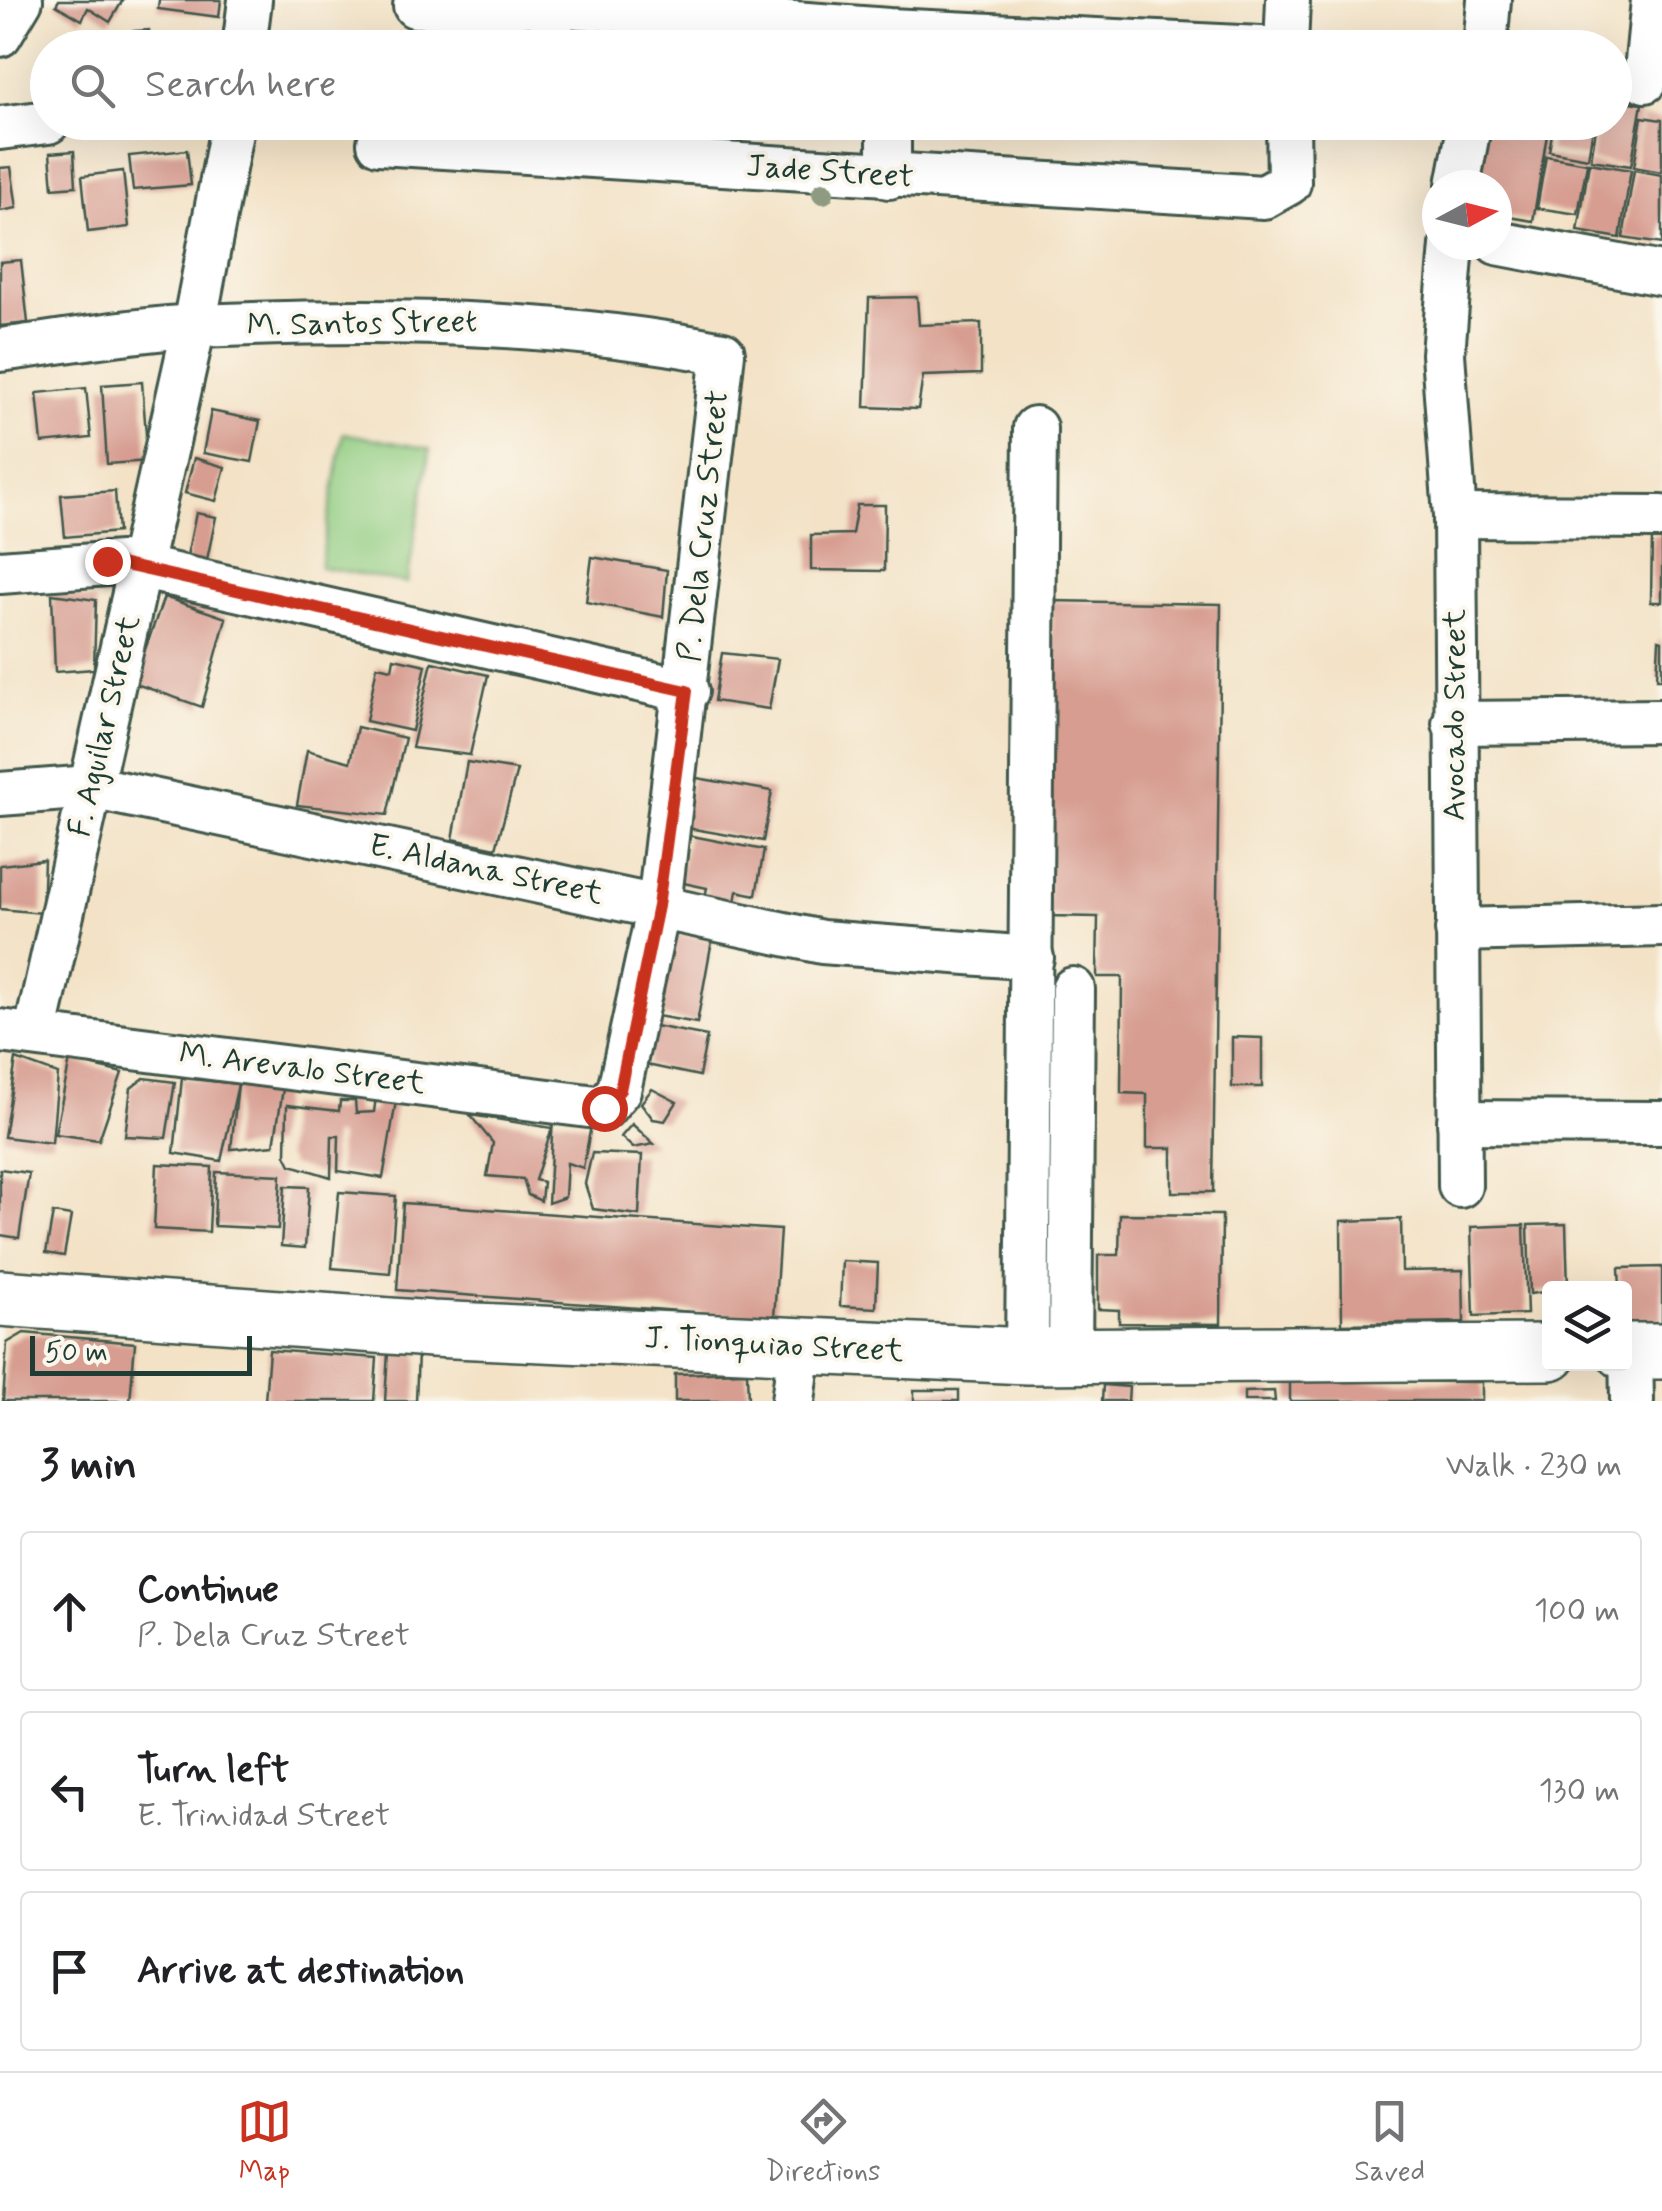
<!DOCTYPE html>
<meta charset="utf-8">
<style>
:root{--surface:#fff;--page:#f6f6f6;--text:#202124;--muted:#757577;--line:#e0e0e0;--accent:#c8321e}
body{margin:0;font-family:Mynerve,sans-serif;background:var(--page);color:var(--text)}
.controls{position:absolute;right:30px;bottom:30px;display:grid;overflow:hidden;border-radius:10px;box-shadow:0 10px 40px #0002}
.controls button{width:90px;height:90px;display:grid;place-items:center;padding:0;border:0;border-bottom:2px solid var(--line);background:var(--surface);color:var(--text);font:50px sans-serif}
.compass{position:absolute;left:1422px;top:170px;width:90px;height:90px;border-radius:50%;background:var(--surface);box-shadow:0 10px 40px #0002;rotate:83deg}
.scale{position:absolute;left:30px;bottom:25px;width:222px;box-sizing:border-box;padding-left:10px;border:5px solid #1f3d34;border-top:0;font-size:28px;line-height:35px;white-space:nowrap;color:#1f3d34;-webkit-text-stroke:8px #fbf7ec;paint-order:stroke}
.stop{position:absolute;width:30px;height:30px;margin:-22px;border:8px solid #c8321e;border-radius:50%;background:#fff}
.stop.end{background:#c8321e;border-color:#fff;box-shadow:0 2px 10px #0008}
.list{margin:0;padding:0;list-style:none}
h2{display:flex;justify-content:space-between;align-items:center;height:130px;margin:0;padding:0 40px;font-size:42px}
h2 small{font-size:32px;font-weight:400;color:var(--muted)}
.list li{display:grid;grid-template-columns:65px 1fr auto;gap:30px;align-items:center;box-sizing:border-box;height:160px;margin:0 20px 20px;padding:0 20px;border:2px solid var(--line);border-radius:10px}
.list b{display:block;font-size:38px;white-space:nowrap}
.list p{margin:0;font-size:32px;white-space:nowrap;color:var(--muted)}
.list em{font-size:32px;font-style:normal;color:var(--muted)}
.icon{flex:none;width:55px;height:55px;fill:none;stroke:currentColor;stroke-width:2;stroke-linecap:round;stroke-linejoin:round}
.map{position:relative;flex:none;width:1662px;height:1401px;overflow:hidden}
.search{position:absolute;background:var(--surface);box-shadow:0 10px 40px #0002;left:30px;right:30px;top:30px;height:110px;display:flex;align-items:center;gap:25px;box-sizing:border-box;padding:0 35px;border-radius:55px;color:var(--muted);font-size:38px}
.sheet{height:670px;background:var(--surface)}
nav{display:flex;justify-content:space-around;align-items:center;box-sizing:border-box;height:140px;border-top:2px solid var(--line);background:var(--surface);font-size:28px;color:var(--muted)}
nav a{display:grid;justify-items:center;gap:5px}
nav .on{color:var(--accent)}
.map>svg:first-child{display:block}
.green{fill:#91cc81;stroke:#58845a;stroke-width:2.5}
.building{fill:#d79d91}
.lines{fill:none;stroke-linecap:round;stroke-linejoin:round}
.minor-casing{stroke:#3f564a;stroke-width:48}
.major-casing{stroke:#3f564a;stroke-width:60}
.minor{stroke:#fff;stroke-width:42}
.major{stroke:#fff;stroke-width:55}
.tree{fill:#8e9b80}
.route{stroke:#c8321e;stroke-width:12}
.labels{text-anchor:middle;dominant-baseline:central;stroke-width:8;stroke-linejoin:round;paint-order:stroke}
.street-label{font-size:32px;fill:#1f3d34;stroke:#fbf7ec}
</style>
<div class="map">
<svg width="1662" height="1401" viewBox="0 0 1662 1401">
<rect width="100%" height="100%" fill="#fbf7ec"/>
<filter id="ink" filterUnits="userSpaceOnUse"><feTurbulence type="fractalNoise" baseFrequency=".01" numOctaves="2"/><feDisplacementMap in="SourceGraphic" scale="20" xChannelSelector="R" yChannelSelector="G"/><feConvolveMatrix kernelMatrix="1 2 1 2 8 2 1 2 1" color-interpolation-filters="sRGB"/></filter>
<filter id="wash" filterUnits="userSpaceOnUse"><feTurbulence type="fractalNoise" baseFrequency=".0048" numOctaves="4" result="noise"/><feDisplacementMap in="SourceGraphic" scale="40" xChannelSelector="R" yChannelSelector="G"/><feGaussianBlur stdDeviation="2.25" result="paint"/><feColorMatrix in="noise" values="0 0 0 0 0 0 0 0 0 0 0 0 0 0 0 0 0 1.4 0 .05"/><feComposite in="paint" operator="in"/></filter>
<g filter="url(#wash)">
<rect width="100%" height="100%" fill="#f3e2c6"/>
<!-- green -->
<path class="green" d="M 343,433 L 430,449 L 407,583 L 320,567 Z"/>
<g id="blocks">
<!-- building -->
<g class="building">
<path d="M 59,0 L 123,0 L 110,22 L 88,8 L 82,20 L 56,5 Z"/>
<path d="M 159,0 L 221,0 L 219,17 L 158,9 Z"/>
<path d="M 149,30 L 150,48 L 106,48 L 105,33 Z"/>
<path d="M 91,31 L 93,48 L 68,48 L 66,34 Z"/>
<path d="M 195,35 L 196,48 L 159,48 L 158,39 Z"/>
<path d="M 1614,99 L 1642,104 L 1631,166 L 1591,160 L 1597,122 L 1614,122 Z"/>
<path d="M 1642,117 L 1662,120 L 1662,172 L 1634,167 Z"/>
<path d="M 1486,122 L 1549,122 L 1533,221 L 1497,215 L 1497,185 L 1476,185 Z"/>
<path d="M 1554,122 L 1594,122 L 1588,158 L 1549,151 Z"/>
<path d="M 187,150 L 191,185 L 133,190 L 129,156 Z"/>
<path d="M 74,151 L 76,186 L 53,188 L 50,153 Z"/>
<path d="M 1546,156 L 1587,163 L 1578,214 L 1537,208 Z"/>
<path d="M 1589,163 L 1631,170 L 1620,238 L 1578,231 Z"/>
<path d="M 11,167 L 17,208 L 0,211 L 0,168 Z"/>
<path d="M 1634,170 L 1662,175 L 1662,244 L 1623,238 Z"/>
<path d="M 123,171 L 129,227 L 88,232 L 82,176 Z"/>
<path d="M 21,260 L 28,323 L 0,326 L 0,262 Z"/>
<path d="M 917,297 L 919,325 L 981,323 L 981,374 L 923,376 L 918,409 L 865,407 L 869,298 Z"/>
<path d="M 142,382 L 148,461 L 107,464 L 102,385 Z"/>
<path d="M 86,388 L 91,438 L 42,443 L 37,393 Z"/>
<path d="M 211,411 L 260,421 L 252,462 L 203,453 Z"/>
<path d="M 194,458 L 225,467 L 216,501 L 185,493 Z"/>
<path d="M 115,491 L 118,532 L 65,537 L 61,495 Z"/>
<path d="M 857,505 L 885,505 L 884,571 L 811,570 L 811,535 L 852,534 Z"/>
<path d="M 196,513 L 216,517 L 205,569 L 185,565 Z"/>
<path d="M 1652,535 L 1662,535 L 1662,602 L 1651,602 Z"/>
<path d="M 592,557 L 667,570 L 663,617 L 586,602 Z"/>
<path d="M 52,594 L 96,600 L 94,669 L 55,672 Z"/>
<path d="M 164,597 L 226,618 L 202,707 L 133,683 Z"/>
<path d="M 1052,601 L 1221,604 L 1213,1192 L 1172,1192 L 1172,1148 L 1147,1148 L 1147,1094 L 1121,1093 L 1122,977 L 1097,977 L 1098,917 L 1048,916 Z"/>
<path d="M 1659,640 L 1662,641 L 1662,679 L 1657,679 Z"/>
<path d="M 722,653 L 778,659 L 769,709 L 714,701 Z"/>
<path d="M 394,658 L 426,665 L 412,731 L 366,721 L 377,666 L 392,669 Z"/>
<path d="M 432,662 L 488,675 L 470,755 L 412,748 Z"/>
<path d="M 357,727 L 405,738 L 387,815 L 297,805 L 307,750 L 350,762 Z"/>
<path d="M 467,762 L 517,770 L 496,848 L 453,839 Z"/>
<path d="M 691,777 L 772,791 L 763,841 L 682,827 Z"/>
<path d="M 687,835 L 764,850 L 756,895 L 737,891 L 735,902 L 705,897 L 707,888 L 679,882 Z"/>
<path d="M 44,860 L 42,913 L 0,909 L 0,865 Z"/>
<path d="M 673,933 L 712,940 L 697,1023 L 657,1016 Z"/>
<path d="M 655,1026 L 707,1036 L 699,1076 L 647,1065 Z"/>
<path d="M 1232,1037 L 1262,1038 L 1262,1087 L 1232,1087 Z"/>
<path d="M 16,1059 L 58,1074 L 52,1143 L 4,1137 Z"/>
<path d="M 70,1060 L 122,1073 L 99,1140 L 55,1134 Z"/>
<path d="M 144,1078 L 175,1082 L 166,1138 L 125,1136 L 131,1088 Z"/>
<path d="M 182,1078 L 238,1084 L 221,1161 L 174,1153 Z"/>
<path d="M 238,1084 L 283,1089 L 274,1145 L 231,1149 Z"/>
<path d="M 652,1089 L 677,1102 L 665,1121 L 653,1119 L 641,1103 Z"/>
<path d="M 376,1097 L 396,1101 L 383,1178 L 338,1171 L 339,1136 L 332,1136 L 331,1177 L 291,1165 L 286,1155 L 287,1105 L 339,1111 L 340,1101 L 355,1101 L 356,1113 L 374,1112 Z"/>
<path d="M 470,1115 L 552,1128 L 535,1180 L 543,1182 L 541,1201 L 528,1195 L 523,1179 L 487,1176 L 493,1143 Z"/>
<path d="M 553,1118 L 591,1126 L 583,1168 L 567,1163 L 565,1197 L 548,1203 Z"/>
<path d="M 632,1124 L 654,1144 L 633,1148 L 621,1137 Z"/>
<path d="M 592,1153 L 642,1155 L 639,1215 L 593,1209 L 585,1184 Z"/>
<path d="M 157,1164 L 212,1167 L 209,1232 L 154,1229 Z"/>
<path d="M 0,1169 L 29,1173 L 19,1238 L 0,1235 Z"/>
<path d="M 216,1172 L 281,1175 L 278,1229 L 214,1226 Z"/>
<path d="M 285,1186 L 309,1187 L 305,1248 L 281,1246 Z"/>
<path d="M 339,1192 L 396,1196 L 390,1273 L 332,1268 Z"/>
<path d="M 403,1203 L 780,1230 L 774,1318 L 397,1290 Z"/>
<path d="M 53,1213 L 71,1216 L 64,1256 L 46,1253 Z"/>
<path d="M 1120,1214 L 1222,1215 L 1221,1324 L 1119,1323 L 1119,1310 L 1098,1309 L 1098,1255 L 1119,1255 Z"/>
<path d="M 1401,1219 L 1402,1271 L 1463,1270 L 1464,1322 L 1342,1324 L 1341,1221 Z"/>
<path d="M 1566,1224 L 1568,1288 L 1530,1294 L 1528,1225 Z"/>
<path d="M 1524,1225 L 1527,1314 L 1474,1316 L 1471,1227 Z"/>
<path d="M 842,1261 L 878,1263 L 876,1308 L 840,1306 Z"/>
<path d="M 1662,1267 L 1662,1322 L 1624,1323 L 1624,1288 L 1620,1288 L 1619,1268 Z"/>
<path d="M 24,1333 L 135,1343 L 130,1401 L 3,1401 L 7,1343 Z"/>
<path d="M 269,1350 L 377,1358 L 374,1401 L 265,1401 Z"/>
<path d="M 388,1352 L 418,1353 L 416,1401 L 385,1401 Z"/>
<path d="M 747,1372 L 748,1401 L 675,1401 L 675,1374 Z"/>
<path d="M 1290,1381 L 1482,1382 L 1482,1401 L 1290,1401 Z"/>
<path d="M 1103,1385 L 1129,1387 L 1128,1401 L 1102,1401 Z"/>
<rect x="914" y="1390" width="45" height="11"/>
<path d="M 1274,1391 L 1275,1401 L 1244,1401 L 1244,1392 Z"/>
</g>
</g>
</g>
<g filter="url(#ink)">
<use href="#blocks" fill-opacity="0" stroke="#3f564a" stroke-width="2.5"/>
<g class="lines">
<!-- minor casing -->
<g class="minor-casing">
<g id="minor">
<path d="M 415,6 L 552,5 L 889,30 L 1261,48"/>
<path d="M 0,35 L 21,0"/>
<path d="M 244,48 L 250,0"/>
<path d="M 551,48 L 552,0"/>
<path d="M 1286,48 L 1288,0"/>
<path d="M 1485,48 L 1489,0"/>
<path d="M 1645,81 L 1653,0"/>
<path d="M 0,128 L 48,122"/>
<path d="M 379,143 L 1264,197 L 1289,183 L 1288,122"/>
<path d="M 889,177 L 889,122"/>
<path d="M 1458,185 L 1470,122"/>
<path d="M 1497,243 L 1662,274"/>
<path d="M 1452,245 L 1443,354 L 1455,516 L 1460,1186"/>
<path d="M 0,350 C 65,342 132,329 197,326 C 374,318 549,319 723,353 L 659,906 L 619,1090 L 604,1108 L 0,1031"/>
<path d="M 1455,516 L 1662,517"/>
<path d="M 0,572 L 121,563 L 687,691"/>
<path d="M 1454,723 L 1662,721"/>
<path d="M 0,794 L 91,787 L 822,942 L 1032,958"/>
<path d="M 1457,930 L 1662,925"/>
<path d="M 35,1035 L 194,326 L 233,122"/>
<path d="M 1459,1122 L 1662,1123"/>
<path d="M 1631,1351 L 1632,1401"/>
<path d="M 1027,1356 L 1035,428"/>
<path d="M 1070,1357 L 1073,989"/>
<path d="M 793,1401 L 800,1347"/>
</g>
</g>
<!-- major casing -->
<g class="major-casing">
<g id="major">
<path d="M 0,1298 L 432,1329 L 1027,1356 L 1550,1352"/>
<path d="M 1624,1351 L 1662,1351"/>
</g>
</g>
<!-- minor -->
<use href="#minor" class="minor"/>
<!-- major -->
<use href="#major" class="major"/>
</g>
<!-- trees -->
<circle class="tree" cx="823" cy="193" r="11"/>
</g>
<g class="lines" filter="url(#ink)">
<!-- route -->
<path class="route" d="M 107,561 L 687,691 L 658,906 L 620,1090 L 604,1108"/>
</g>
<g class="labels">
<!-- street labels -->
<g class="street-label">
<text transform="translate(830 172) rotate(4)">Jade Street</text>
<text transform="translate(362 324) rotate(-1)">M. Santos Street</text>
<text transform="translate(704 526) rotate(-84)">P. Dela Cruz Street</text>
<text transform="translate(1455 715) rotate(-90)">Avocado Street</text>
<text transform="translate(105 726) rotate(-77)">F. Aguilar Street</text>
<text transform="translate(486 870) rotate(12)">E. Aldana Street</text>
<text transform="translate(302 1069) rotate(7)">M. Arevalo Street</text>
<text transform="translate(774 1345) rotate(3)">J. Tionquiao Street</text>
</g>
</g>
</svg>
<div class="controls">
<button><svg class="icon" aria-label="layers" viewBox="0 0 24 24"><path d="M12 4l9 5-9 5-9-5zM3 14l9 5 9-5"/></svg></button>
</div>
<svg class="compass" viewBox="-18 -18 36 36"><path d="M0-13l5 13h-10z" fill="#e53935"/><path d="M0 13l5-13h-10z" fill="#757577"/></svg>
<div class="scale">50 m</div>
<div class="stop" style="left:604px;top:1108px"></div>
<div class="stop end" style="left:107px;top:561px"></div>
<div class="search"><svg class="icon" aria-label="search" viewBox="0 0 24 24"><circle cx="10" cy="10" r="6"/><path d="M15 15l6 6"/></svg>Search here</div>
</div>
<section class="sheet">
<h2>3 min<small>Walk · 230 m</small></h2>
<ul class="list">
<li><svg class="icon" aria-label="ahead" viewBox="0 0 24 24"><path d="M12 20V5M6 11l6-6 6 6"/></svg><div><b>Continue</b><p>P. Dela Cruz Street</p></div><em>100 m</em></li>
<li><svg class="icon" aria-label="left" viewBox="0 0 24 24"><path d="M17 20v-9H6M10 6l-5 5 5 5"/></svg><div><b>Turn left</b><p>E. Trinidad Street</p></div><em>130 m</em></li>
<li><svg class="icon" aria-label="arrive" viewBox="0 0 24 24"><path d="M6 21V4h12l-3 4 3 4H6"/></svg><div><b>Arrive at destination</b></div></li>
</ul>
</section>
<nav>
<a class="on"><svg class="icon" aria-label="map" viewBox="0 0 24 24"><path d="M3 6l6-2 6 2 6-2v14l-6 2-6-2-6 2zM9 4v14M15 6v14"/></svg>Map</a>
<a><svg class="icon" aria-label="directions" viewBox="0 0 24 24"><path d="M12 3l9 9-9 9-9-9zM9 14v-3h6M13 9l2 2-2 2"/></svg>Directions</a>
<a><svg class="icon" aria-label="saved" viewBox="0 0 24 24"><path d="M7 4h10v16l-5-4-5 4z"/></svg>Saved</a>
</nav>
